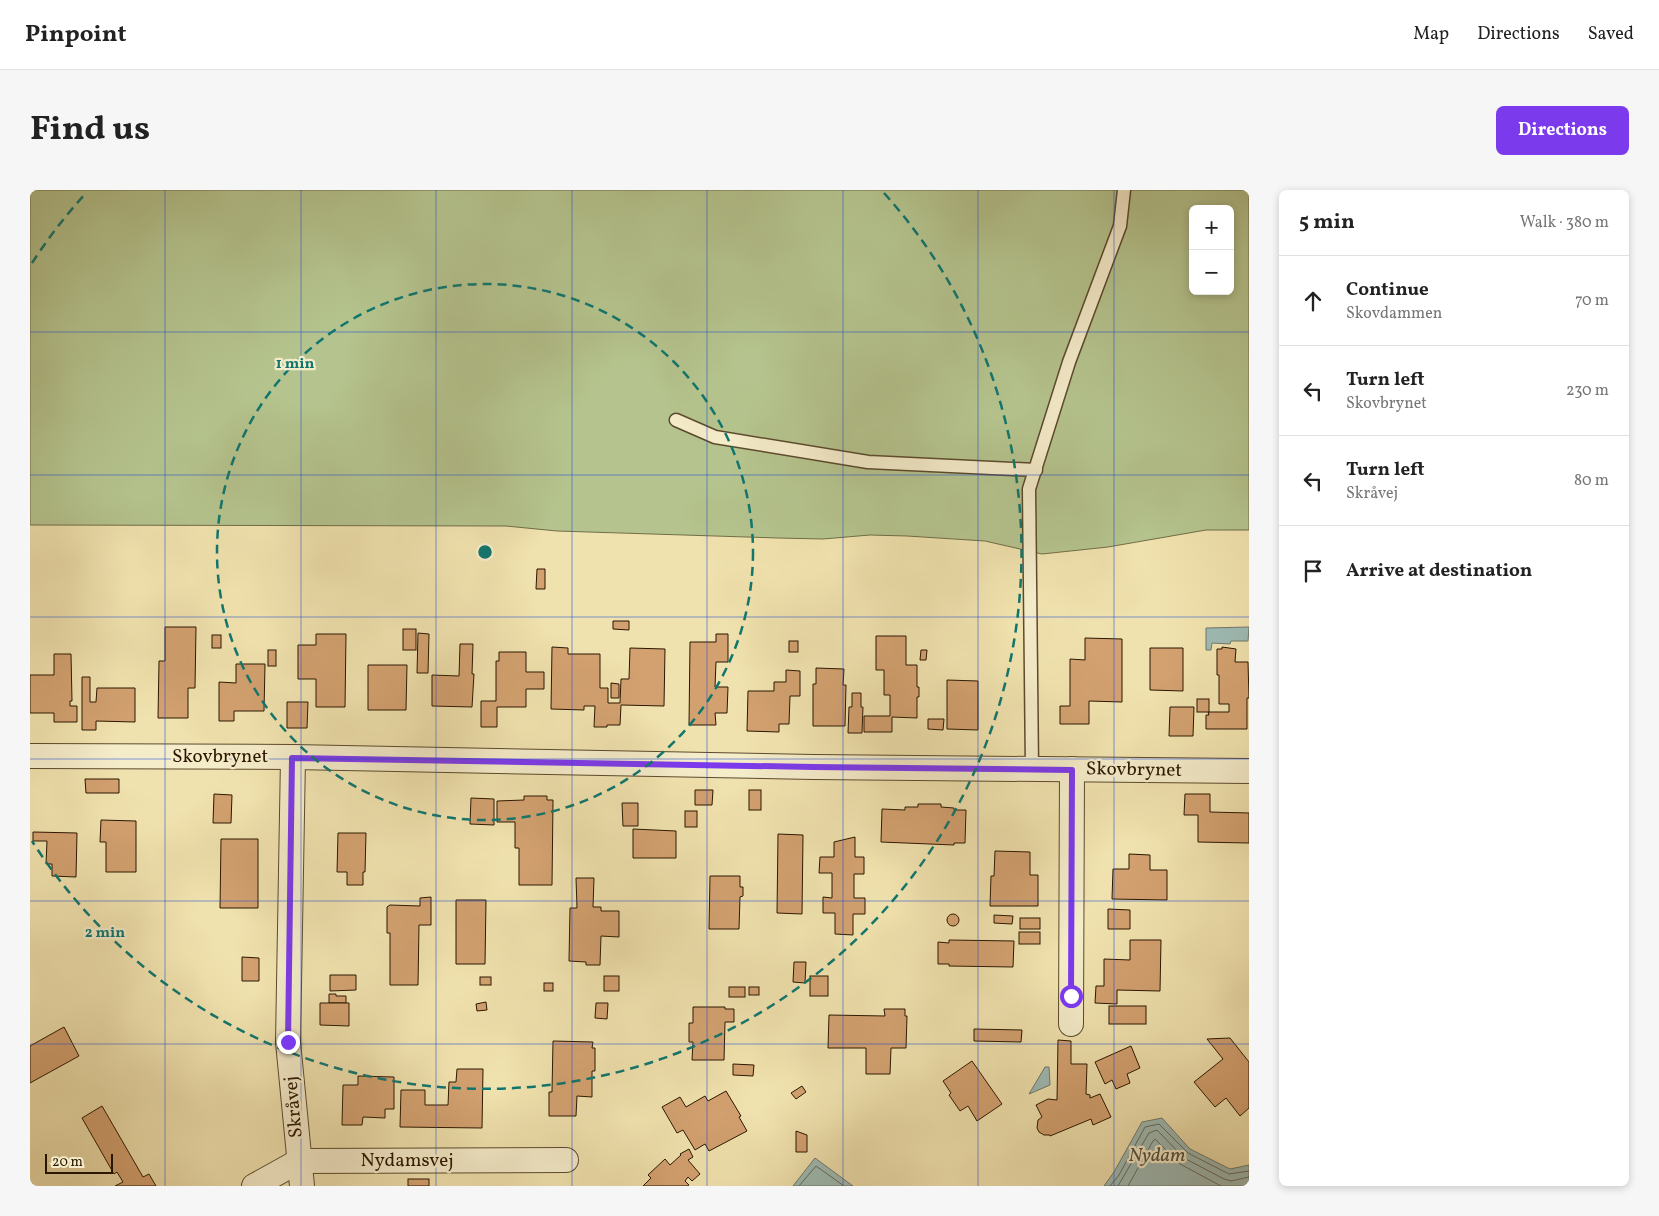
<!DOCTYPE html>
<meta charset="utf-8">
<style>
:root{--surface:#fff;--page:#f6f6f6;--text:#222;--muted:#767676;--line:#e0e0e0;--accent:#7c3aed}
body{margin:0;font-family:Vollkorn,serif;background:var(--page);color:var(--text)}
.controls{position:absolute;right:15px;top:15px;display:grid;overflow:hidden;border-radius:8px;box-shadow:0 2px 8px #0003}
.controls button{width:45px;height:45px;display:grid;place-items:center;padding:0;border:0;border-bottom:1px solid var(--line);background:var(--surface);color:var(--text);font:25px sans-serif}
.scale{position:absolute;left:15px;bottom:12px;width:68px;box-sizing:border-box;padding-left:5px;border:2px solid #2b1700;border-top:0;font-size:14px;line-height:18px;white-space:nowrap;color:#2b1700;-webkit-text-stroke:4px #f5ecca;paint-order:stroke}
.stop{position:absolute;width:15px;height:15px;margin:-11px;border:4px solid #7c3aed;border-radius:50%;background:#fff}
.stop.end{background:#7c3aed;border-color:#fff;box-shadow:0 1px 5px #0008}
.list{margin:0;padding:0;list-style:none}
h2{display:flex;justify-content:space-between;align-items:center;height:65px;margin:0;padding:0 20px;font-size:21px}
h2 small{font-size:16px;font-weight:400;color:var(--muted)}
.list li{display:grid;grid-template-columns:32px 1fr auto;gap:15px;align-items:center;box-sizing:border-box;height:90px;padding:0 20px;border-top:1px solid var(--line)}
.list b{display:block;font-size:19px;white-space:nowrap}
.list p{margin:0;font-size:16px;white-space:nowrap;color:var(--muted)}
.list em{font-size:16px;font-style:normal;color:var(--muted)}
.icon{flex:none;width:28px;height:28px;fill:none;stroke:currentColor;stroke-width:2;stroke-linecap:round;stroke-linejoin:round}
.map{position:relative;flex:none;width:1219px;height:996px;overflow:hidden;border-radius:8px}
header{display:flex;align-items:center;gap:30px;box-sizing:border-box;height:70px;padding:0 25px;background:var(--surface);border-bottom:1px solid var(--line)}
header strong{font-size:24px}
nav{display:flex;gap:28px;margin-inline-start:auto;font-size:18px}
.intro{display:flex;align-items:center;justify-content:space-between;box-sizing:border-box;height:120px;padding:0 30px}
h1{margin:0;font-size:35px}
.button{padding:12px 22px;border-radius:8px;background:var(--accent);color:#fff;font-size:18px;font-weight:700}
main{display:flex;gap:30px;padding:0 30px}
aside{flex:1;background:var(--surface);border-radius:8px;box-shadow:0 2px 8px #0003}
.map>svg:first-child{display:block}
.green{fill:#b5c48e;stroke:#706e47;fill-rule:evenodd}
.water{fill:#9ebbb5;stroke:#70796d}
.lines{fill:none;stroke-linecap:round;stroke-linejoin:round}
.shore{stroke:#64695a;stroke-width:1}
.building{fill:#d3a170;stroke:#2b1700}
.lane-casing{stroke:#5c4a2c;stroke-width:15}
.street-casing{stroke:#5c4a2c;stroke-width:26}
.lane{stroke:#f5ecca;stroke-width:12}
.street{stroke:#f5ecca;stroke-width:24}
.route{stroke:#7c3aed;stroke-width:6}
.grid{fill:none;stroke:#1d4ed8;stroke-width:1;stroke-opacity:0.55}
.ring{fill:none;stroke:#0f766e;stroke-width:2.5;stroke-dasharray:9 6}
.labels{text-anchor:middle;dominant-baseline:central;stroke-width:4.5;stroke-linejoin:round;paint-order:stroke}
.street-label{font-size:19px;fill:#2b1700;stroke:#f5ecca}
.water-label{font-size:20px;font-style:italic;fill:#53503f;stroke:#f5ecca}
.centre{fill:#0f766e;stroke:#f5ecca;stroke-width:2.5}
.ring-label{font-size:15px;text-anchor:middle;font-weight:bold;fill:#0f766e;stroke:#f5ecca;stroke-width:4.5;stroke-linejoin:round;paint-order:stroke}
</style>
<header>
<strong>Pinpoint</strong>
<nav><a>Map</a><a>Directions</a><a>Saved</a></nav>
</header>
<div class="intro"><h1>Find us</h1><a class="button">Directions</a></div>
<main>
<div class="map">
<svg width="1219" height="996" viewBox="0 0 1219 996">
<rect width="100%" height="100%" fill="#f0e2ae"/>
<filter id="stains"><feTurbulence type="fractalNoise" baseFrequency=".004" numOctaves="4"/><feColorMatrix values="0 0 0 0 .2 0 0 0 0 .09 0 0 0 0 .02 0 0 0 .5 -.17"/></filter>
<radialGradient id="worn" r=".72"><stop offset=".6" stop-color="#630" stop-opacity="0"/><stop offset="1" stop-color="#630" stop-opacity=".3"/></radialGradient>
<!-- green -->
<path class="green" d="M 0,0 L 1219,0 L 1219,340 L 1176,340 L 1078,357 L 1012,364 L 955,351 L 877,346 L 840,345 L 793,349 L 748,348 L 527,341 L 476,336 L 0,335 ZM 1163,19 L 1200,19 L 1200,101 L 1163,101 Z"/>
<!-- water -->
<g class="water">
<path d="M 1219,437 L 1218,451 L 1201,451 L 1200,454 L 1182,453 L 1181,460 L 1176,460 L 1176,438 Z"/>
<path d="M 1015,877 L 1019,877 L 1020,895 L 999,904 Z"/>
<path d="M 1132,928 L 1160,959 L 1200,979 L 1219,975 L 1219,996 L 1074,996 L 1084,982 L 1112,932 Z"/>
<path d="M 785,968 L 823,996 L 763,996 Z"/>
</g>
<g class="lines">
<!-- shore -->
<g class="shore">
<path d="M 769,996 L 786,976 L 814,996"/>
<path d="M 1080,996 L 1089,985 L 1115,937 L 1129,934 L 1158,963 L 1199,984 L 1219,981"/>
<path d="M 1088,996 L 1119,943 L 1127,940 L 1154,968 L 1194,989 L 1201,991 L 1219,987"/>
<path d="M 1098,996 L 1123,951 L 1125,949 L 1150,974 L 1191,996"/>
</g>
</g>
<!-- building -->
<g class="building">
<path d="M 507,379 L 515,379 L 515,399 L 506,399 Z"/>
<path d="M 583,431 L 599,431 L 599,440 L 583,439 Z"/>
<path d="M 135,437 L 166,437 L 165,498 L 158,498 L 158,528 L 128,528 L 129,471 L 135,471 Z"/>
<rect x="373" y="439" width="13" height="21"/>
<path d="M 388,443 L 399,444 L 398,483 L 387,483 Z"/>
<path d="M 286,444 L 316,444 L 315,517 L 286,517 L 286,489 L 268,489 L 268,455 L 286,455 Z"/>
<path d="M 686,444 L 698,444 L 698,472 L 686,472 L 685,497 L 698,497 L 697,523 L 685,523 L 686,535 L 659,535 L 660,452 L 686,452 Z"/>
<rect x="182" y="445" width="9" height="13"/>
<path d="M 846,446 L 876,446 L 876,475 L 887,475 L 887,497 L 889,497 L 889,507 L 887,507 L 887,528 L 862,527 L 862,542 L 834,542 L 834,526 L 860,526 L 860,505 L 854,505 L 854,480 L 846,480 Z"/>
<path d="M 1055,448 L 1092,449 L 1092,512 L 1059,511 L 1059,534 L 1030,534 L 1030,516 L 1040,516 L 1040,469 L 1055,470 Z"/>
<rect x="759" y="451" width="9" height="11"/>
<path d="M 430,454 L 443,454 L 442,484 L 444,484 L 442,517 L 402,516 L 402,485 L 429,486 Z"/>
<path d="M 522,457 L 538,458 L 538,464 L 570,464 L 570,498 L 578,498 L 578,513 L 590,513 L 591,489 L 599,489 L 600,458 L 635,459 L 634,516 L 591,515 L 590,535 L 577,535 L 577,537 L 564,537 L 565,516 L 554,516 L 554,520 L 521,519 Z"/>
<path d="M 1192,457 L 1206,459 L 1205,472 L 1218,472 L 1219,508 L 1217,508 L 1217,539 L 1176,539 L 1176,525 L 1179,525 L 1178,522 L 1199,522 L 1199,514 L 1189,514 L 1189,485 L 1187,485 L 1187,459 L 1192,459 Z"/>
<path d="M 1120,458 L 1153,458 L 1153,501 L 1120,500 Z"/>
<rect x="238" y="460" width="8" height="16"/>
<path d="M 891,460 L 897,460 L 896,470 L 890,470 Z"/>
<path d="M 469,462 L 496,462 L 496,482 L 514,482 L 514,499 L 496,499 L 496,517 L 467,517 L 467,537 L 451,537 L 451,511 L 466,511 L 466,471 L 469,471 Z"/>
<path d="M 24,464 L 41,464 L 42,511 L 40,511 L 40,516 L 47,516 L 47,532 L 24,532 L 24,523 L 0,523 L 0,485 L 24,485 Z"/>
<path d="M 206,474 L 235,474 L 234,521 L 204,521 L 204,531 L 189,531 L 189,492 L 206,493 Z"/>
<path d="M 338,475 L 377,475 L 376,520 L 338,520 Z"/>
<path d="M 786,478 L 814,479 L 813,495 L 816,495 L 815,536 L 783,536 L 783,494 L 786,494 Z"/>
<path d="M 756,480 L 770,481 L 770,506 L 760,506 L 759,534 L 749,534 L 749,542 L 717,541 L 718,501 L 744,501 L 744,492 L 756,492 Z"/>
<path d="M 52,487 L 60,487 L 60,512 L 66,512 L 67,498 L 105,498 L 105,532 L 66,531 L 66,540 L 52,540 Z"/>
<path d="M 917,490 L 948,491 L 948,540 L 917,539 Z"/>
<path d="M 581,493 L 589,494 L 589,508 L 581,508 Z"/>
<path d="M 822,503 L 831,503 L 831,517 L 833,517 L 832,543 L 818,543 L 819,517 L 822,517 Z"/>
<rect x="1167" y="509" width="12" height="13"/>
<path d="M 257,512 L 278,512 L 277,538 L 257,538 Z"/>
<path d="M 1140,517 L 1164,517 L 1163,546 L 1139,546 Z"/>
<path d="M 898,529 L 914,529 L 913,540 L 898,539 Z"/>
<path d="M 55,589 L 89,589 L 89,603 L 56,603 Z"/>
<path d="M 665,600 L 683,600 L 682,615 L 665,615 Z"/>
<rect x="719" y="600" width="12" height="20"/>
<path d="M 184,604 L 202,605 L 201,633 L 183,633 Z"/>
<path d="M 1155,604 L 1180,604 L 1180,622 L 1219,623 L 1219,653 L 1168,652 L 1168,625 L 1154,625 Z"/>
<path d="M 494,606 L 517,606 L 517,610 L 523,610 L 522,695 L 489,695 L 489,658 L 485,658 L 485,632 L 467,632 L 467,611 L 494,610 Z"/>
<path d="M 441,608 L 464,609 L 464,635 L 440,634 Z"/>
<path d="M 592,613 L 608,613 L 608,636 L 593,636 Z"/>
<path d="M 888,614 L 911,614 L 911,617 L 924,618 L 924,620 L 936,620 L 935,653 L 924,653 L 924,655 L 851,652 L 852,619 L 875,620 L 875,617 L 888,617 Z"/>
<rect x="655" y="621" width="12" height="16"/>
<path d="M 71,630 L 106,631 L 106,682 L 76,682 L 76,652 L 70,652 Z"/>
<path d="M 603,639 L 646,641 L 646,668 L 603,668 Z"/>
<path d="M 3,642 L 47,643 L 46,687 L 22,686 L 22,674 L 16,674 L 17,651 L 3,651 Z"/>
<path d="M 308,643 L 336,643 L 335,682 L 333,682 L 333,695 L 317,695 L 317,682 L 307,682 Z"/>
<path d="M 748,644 L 773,645 L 772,724 L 747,723 Z"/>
<path d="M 825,647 L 825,667 L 834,667 L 834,684 L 824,684 L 824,708 L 835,708 L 835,724 L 823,724 L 823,745 L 805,744 L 805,723 L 793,723 L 793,707 L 802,708 L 802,683 L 789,683 L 790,667 L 804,667 L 804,652 Z"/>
<path d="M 191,649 L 228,649 L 228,718 L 190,718 Z"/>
<path d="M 965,661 L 1000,662 L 1000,685 L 1008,685 L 1008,716 L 960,716 L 961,686 L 964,686 Z"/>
<path d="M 1099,664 L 1120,665 L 1120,680 L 1137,680 L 1137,710 L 1082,709 L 1083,679 L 1099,679 Z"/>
<path d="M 680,686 L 710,686 L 710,697 L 713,697 L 713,706 L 710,707 L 709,739 L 679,739 Z"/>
<path d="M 546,688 L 564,688 L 563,717 L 571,717 L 571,721 L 589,721 L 589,747 L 571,746 L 570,775 L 556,775 L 556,772 L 539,771 L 540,718 L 547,718 Z"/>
<path d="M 401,707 L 401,735 L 389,735 L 388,795 L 360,795 L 360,743 L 357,743 L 357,717 L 360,715 L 390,716 L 390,708 Z"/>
<path d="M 426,710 L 456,710 L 455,774 L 426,774 Z"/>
<path d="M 1078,719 L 1100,720 L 1100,739 L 1078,739 Z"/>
<circle cx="923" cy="730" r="6"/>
<path d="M 964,725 L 983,726 L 982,734 L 964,733 Z"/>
<rect x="990" y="728" width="20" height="11"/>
<rect x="989" y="742" width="21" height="12"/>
<path d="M 919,750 L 984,751 L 983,777 L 919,776 L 919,774 L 908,774 L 908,752 L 919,753 Z"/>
<path d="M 1100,750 L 1131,750 L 1130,801 L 1087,800 L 1087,814 L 1065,813 L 1066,796 L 1074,796 L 1074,769 L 1100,770 Z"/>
<path d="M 212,767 L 229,768 L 229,791 L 212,791 Z"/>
<path d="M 764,772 L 776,772 L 775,793 L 763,792 Z"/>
<path d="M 300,785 L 326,785 L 326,800 L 300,801 Z"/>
<rect x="574" y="786" width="15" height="15"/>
<rect x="780" y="786" width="18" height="20"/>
<rect x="450" y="787" width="11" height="8"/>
<rect x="514" y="793" width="9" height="8"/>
<rect x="699" y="797" width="16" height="10"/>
<rect x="719" y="797" width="10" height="8"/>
<path d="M 299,804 L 306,804 L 306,806 L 316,806 L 316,813 L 299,813 Z"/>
<path d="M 456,812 L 457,820 L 447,821 L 446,814 Z"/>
<path d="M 290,813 L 319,813 L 319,836 L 290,835 Z"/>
<path d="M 566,813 L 578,813 L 577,829 L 565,828 Z"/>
<rect x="1079" y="816" width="37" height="18"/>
<path d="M 663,817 L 695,817 L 695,819 L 704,819 L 704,832 L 695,832 L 694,870 L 662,870 L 663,852 L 659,852 L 659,833 L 663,833 Z"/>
<path d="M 854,819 L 875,819 L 875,826 L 877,826 L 876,858 L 861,858 L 860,884 L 836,884 L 836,858 L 798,858 L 799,825 L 855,826 Z"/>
<path d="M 34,837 L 49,866 L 0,893 L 0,856 Z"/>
<path d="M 944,839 L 992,840 L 991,852 L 944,851 Z"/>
<path d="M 1200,848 L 1219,872 L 1219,918 L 1210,926 L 1196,908 L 1185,917 L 1164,892 L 1193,869 L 1177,849 Z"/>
<path d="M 1028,850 L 1041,851 L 1041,874 L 1057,874 L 1056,904 L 1060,905 L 1060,908 L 1070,904 L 1081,927 L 1063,935 L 1061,929 L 1020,946 L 1020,945 L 1014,945 L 1009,942 L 1007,938 L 1008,930 L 1012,927 L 1006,915 L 1018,909 L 1027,910 Z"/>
<path d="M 523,851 L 563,852 L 562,858 L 565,858 L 565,881 L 562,881 L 562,907 L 547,906 L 546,926 L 519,926 L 519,902 L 522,902 Z"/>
<path d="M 1101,856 L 1110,878 L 1097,884 L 1100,893 L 1086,899 L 1082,890 L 1075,894 L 1065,872 Z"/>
<path d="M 942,871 L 972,914 L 947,931 L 938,916 L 930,921 L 919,905 L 921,903 L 913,891 Z"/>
<path d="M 703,874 L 724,875 L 723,886 L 703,885 Z"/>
<path d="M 427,879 L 453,879 L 452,938 L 370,937 L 371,900 L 395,900 L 395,915 L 418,915 L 419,892 L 426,892 Z"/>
<path d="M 328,886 L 364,887 L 364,919 L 355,919 L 355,928 L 333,927 L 332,935 L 312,935 L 313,895 L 328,895 Z"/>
<path d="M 772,896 L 776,902 L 766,909 L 761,903 Z"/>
<path d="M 696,901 L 711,926 L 709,927 L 717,941 L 679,961 L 675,954 L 665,960 L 653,940 L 647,943 L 632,917 L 650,907 L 656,917 L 675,906 L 678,911 Z"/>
<path d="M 72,916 L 113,987 L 119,984 L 126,996 L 85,996 L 93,992 L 87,982 L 84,984 L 52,928 Z"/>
<path d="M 766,941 L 777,945 L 777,962 L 766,962 Z"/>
<path d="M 659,959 L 663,967 L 658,970 L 670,984 L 662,991 L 658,987 L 655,991 L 659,995 L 657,996 L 613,996 L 621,988 L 618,985 L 635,969 L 640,975 L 651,965 L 650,964 Z"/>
<rect x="378" y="989" width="21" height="7"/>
</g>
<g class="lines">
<!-- lane casing -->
<g class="lane-casing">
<g id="lane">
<path d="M 646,230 L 685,247 L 838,272 L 1006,280"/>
<path d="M 1002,579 L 999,299 L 1039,172 L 1090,36 L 1094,0"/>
</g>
</g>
<!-- street casing -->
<g class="street-casing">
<g id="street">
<path d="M 0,566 L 263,567 L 784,577 L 1219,581"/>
<path d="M 263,567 L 258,852 L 272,996"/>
<path d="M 1041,834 L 1042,579"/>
<path d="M 224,996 L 269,971 L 536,970"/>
</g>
</g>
<!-- lane -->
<use href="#lane" class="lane"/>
<!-- street -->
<use href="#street" class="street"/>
</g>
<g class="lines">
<!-- route -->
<path class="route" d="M 258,852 L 262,568 L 784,577 L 1042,580 L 1041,806"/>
</g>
<!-- grid -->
<path class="grid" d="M 135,0 L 135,996M 271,0 L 271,996M 406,0 L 406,996M 542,0 L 542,996M 677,0 L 677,996M 813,0 L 813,996M 948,0 L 948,996M 1084,0 L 1084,996M 0,142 L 1219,142M 0,285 L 1219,285M 0,427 L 1219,427M 0,569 L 1219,569M 0,711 L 1219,711M 0,854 L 1219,854"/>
<!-- distance rings -->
<g class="ring">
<circle cx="455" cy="362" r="268"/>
<path d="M2 73A537 537 0 0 1 56 3M854 3A537 537 0 1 1 2 651"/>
</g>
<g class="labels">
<!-- street labels -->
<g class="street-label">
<text x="190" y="567">Skovbrynet</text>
<text transform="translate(1104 580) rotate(1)">Skovbrynet</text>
<text transform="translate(264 917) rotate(-95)">Skråvej</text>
<text x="377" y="971">Nydamsvej</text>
</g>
<!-- water labels -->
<g class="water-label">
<text x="1127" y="966">Nydam</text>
</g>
</g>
<circle cx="455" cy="362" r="8" class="centre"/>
<g class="ring-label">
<text x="265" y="178">1 min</text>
<text x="75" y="747">2 min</text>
</g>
<rect width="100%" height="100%" filter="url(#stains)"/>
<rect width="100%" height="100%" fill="url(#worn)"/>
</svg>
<div class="controls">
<button>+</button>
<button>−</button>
</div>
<div class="scale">20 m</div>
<div class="stop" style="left:1041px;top:806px"></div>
<div class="stop end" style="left:258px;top:852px"></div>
</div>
<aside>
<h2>5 min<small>Walk · 380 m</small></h2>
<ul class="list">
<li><svg class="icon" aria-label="ahead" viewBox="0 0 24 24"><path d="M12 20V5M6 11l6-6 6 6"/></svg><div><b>Continue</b><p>Skovdammen</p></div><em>70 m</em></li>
<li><svg class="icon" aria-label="left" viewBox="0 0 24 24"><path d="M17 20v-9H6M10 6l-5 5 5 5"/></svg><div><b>Turn left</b><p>Skovbrynet</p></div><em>230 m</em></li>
<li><svg class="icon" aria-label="left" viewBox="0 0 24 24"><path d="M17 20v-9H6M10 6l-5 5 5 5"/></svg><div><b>Turn left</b><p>Skråvej</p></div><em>80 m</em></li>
<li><svg class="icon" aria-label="arrive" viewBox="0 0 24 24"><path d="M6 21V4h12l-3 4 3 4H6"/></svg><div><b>Arrive at destination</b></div></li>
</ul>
</aside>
</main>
